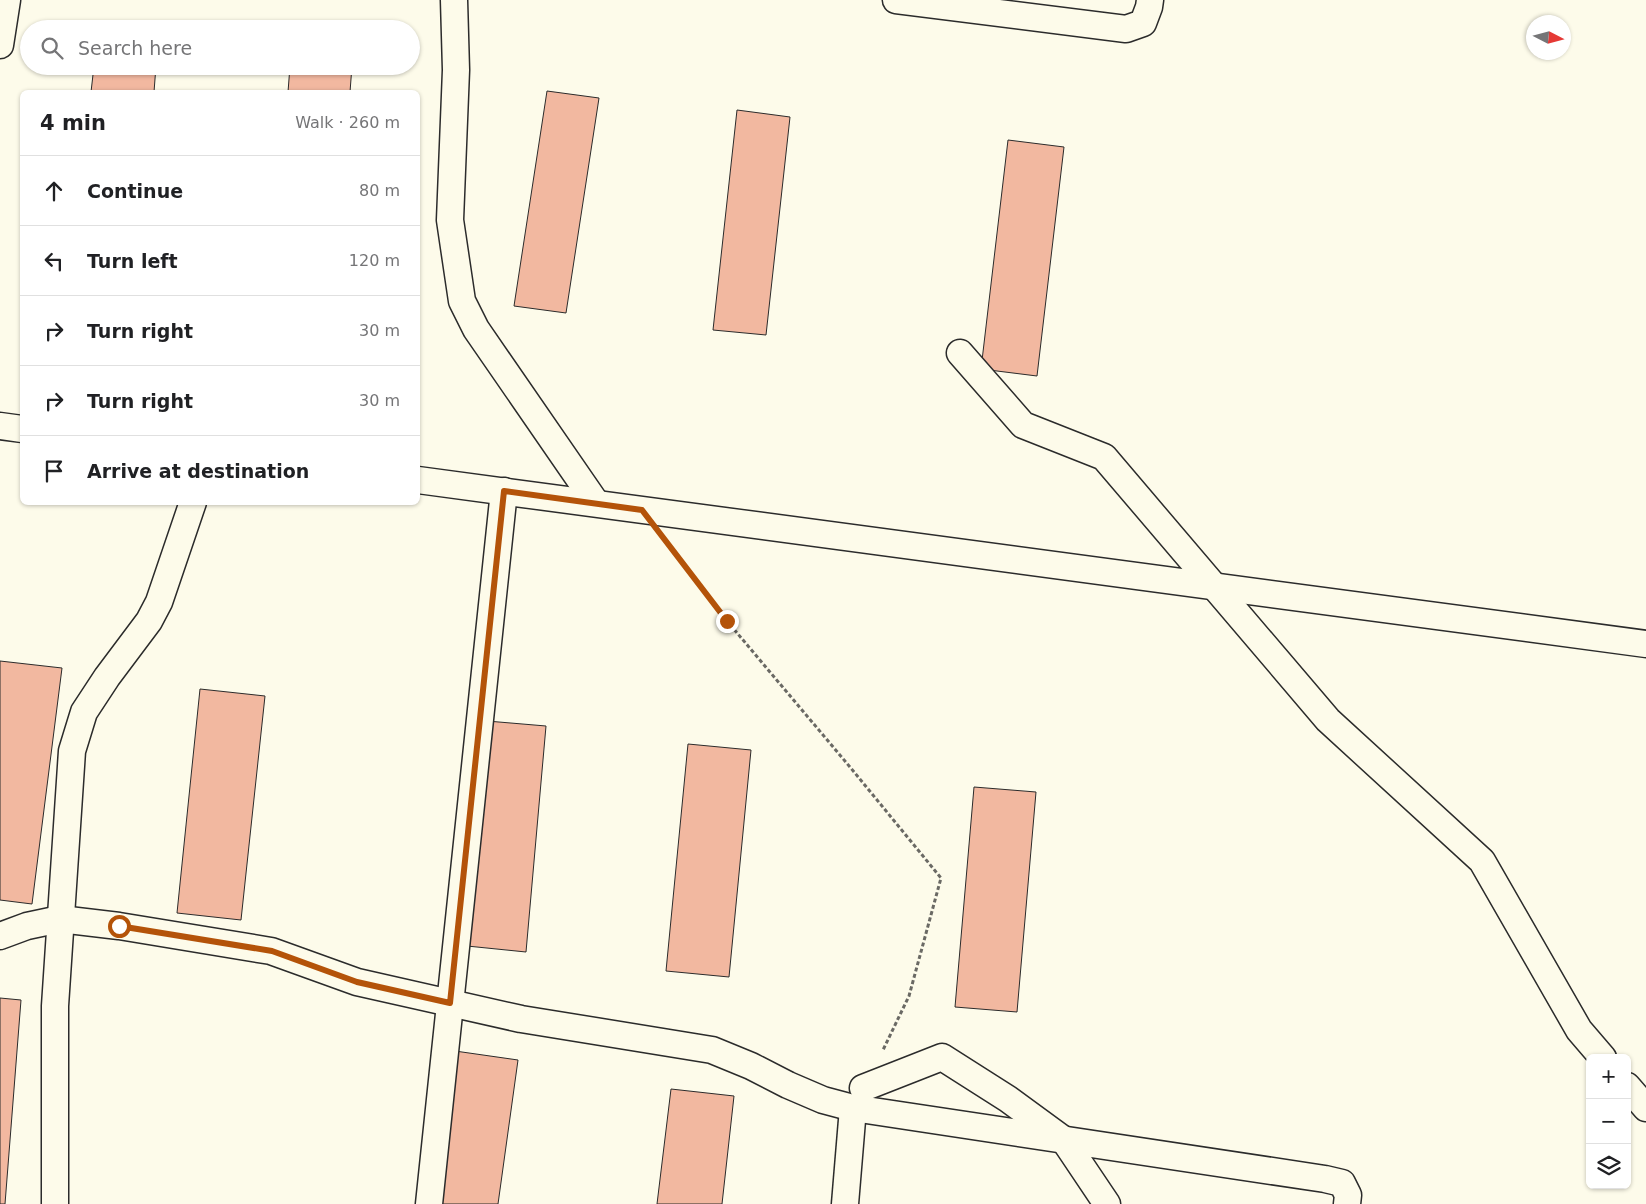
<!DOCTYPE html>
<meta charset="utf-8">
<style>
:root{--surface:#fff;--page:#f2f2f2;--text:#202124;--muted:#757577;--line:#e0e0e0}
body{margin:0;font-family:"DejaVu Sans",sans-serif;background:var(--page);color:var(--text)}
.controls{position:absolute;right:15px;bottom:15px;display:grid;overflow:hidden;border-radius:8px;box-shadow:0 1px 4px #0004}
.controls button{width:45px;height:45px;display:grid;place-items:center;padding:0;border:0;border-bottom:1px solid var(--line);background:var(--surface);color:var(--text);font:25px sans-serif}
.compass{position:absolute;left:1526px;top:15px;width:45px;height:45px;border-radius:50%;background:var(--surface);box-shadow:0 1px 4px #0004;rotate:96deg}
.stop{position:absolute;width:15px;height:15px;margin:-11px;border:4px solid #b45309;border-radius:50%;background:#fff}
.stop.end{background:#b45309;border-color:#fff;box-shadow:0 1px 5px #0008}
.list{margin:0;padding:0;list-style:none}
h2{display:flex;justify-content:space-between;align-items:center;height:65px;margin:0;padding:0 20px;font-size:21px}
h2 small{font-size:16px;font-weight:400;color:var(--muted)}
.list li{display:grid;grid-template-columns:32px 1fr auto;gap:15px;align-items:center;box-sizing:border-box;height:70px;padding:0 20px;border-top:1px solid var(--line)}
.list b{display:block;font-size:19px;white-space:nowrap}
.list em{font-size:16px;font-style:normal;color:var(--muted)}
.icon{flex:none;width:28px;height:28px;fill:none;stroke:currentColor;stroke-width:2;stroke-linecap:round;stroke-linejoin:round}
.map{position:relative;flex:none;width:1646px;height:1204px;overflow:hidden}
.search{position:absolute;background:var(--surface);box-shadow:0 1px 4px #0004;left:20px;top:20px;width:400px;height:55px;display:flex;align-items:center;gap:12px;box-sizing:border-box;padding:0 18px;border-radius:28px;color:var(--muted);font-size:19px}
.panel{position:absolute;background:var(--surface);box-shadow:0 1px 4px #0004;left:20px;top:90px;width:400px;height:415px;border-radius:8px}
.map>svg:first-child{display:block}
.building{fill:#f2b8a0;stroke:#2b2b2b}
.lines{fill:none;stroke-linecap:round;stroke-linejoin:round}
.minor-casing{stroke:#2b2b2b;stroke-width:29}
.path{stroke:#6a6964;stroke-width:3;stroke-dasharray:4 2.5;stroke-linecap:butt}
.minor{stroke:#fdfbea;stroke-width:26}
.route{stroke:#b45309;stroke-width:6}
</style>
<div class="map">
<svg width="1646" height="1204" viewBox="0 0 1646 1204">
<rect width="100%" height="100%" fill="#fdfbea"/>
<!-- building -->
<g class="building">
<path d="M 94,66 L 156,66 L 154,92 L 91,92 Z"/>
<path d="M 290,66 L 352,66 L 350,92 L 288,92 Z"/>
<path d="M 547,91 L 599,98 L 566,313 L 514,306 Z"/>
<path d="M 737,110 L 790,117 L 766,335 L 713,330 Z"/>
<path d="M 1008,140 L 1064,147 L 1037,376 L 981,369 Z"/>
<path d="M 0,661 L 62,668 L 32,904 L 0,900 Z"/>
<path d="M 200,689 L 265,696 L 241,920 L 177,913 Z"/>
<path d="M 487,721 L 546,726 L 526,952 L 467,946 Z"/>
<path d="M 688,744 L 751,750 L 729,977 L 666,971 Z"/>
<path d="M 974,787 L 1036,792 L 1017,1012 L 955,1007 Z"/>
<path d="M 0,998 L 21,1000 L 5,1204 L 0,1204 Z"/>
<path d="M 455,1051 L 518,1060 L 498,1204 L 434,1204 Z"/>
<path d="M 671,1089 L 734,1096 L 722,1204 L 657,1204 Z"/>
</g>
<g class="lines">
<!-- minor casing -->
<g class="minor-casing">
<g id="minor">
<path d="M 454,0 L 456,70 L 450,220 L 462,301 L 476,329 L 596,503"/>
<path d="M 896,0 L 1126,29 L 1143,23 L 1149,7 L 1150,0"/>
<path d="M 0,45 L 7,0"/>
<path d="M 960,353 L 1023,425 L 1104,457 L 1328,720 L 1482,861 L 1579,1030 L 1603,1058"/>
<path d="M 0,426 L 22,429"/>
<path d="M 418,480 L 1646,644"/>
<path d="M 0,936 L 27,926 L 60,919 L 119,926 L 271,951 L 357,982 L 521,1019 L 712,1050 L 751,1066 L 788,1085 L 823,1100 L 853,1108 L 1325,1179 L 1342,1183 L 1348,1195 L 1347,1204"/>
<path d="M 1627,1086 L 1646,1108"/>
<path d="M 863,1088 L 942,1057 L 1008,1099 L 1064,1140 L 1107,1204"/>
<path d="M 55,1204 L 55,1006 L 72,751 L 84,712 L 107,677 L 149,621 L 159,602 L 193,502"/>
<path d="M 429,1204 L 504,491"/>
<path d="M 845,1204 L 853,1108"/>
</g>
</g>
<!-- path -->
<path class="path" d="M 667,542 L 727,621 L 850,767 L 941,878 L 909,996 L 883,1050"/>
<!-- minor -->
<use href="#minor" class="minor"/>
</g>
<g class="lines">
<!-- route -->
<path class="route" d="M 119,926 L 272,951 L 357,982 L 450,1003 L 504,491 L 642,510 L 727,621"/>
</g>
</svg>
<div class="controls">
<button>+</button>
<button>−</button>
<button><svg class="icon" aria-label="layers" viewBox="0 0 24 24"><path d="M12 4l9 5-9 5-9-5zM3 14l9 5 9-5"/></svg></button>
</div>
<svg class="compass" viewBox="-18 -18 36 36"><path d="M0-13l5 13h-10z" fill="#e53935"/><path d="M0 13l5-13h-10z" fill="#757577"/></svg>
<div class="stop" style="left:119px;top:926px"></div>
<div class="stop end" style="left:727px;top:621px"></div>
<div class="search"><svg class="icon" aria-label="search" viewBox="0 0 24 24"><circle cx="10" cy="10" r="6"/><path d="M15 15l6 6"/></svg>Search here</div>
<section class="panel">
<h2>4 min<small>Walk · 260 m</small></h2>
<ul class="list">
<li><svg class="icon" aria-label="ahead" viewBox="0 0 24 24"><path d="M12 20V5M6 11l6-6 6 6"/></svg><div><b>Continue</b></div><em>80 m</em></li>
<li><svg class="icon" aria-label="left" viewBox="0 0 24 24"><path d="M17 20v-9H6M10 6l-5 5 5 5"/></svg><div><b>Turn left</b></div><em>120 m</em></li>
<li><svg class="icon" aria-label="right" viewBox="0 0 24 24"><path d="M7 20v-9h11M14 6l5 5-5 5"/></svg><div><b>Turn right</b></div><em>30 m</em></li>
<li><svg class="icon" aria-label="right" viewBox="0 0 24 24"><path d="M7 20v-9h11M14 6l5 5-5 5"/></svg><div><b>Turn right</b></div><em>30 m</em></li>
<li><svg class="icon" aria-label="arrive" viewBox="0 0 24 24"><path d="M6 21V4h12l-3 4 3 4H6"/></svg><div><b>Arrive at destination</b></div></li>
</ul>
</section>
</div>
